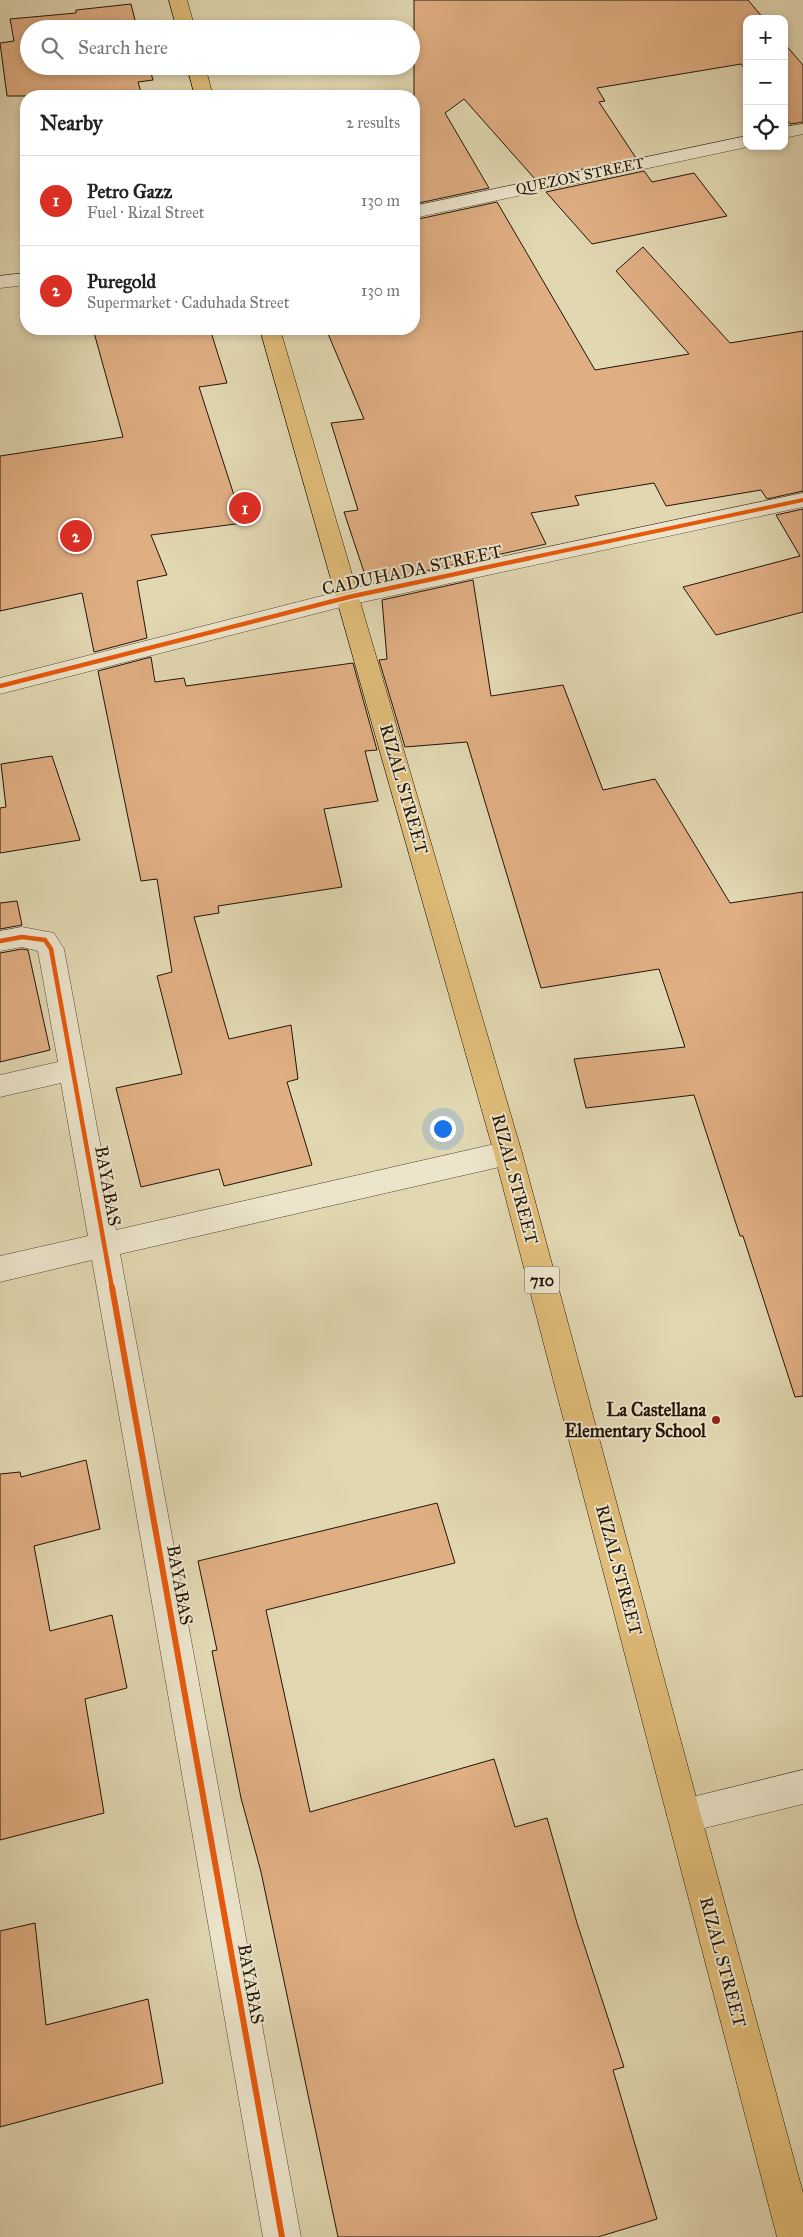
<!DOCTYPE html>
<meta charset="utf-8">
<style>
:root{--surface:#fff;--page:#f6f6f6;--text:#222;--muted:#767676;--line:#e0e0e0;--accent:#d93025}
body{margin:0;font-family:"IM FELL Great Primer",serif;background:var(--page);color:var(--text)}
.controls{position:absolute;right:15px;top:15px;display:grid;overflow:hidden;border-radius:10px;box-shadow:0 2px 8px #0003}
.controls button{width:45px;height:45px;display:grid;place-items:center;padding:0;border:0;border-bottom:1px solid var(--line);background:var(--surface);color:var(--text);font:25px sans-serif}
.you{position:absolute;left:442px;top:1128px;width:18px;height:18px;margin:-12px;border:4px solid #fff;border-radius:50%;background:#1a73e8;box-shadow:0 0 0 8px #1a73e833}
.badge{display:grid;place-items:center;width:32px;height:32px;border-radius:50%;background:var(--accent);color:#fff;font-size:16px;font-weight:700}
.pin{position:absolute;translate:-50% -50%;border:2px solid #fff;box-shadow:0 1px 5px #0006}
.list{margin:0;padding:0;list-style:none}
h2{display:flex;justify-content:space-between;align-items:center;height:65px;margin:0;padding:0 20px;font-size:21px}
h2 small{font-size:16px;font-weight:400;color:var(--muted)}
.list li{display:grid;grid-template-columns:32px 1fr auto;gap:15px;align-items:center;box-sizing:border-box;height:90px;padding:0 20px;border-top:1px solid var(--line)}
.list b{display:block;font-size:19px;white-space:nowrap}
.list p{margin:0;font-size:16px;white-space:nowrap;color:var(--muted)}
.list em{font-size:16px;font-style:normal;color:var(--muted)}
.icon{flex:none;width:28px;height:28px;fill:none;stroke:currentColor;stroke-width:2;stroke-linecap:round;stroke-linejoin:round}
.map{position:relative;flex:none;width:803px;height:2237px;overflow:hidden}
.search{position:absolute;background:var(--surface);box-shadow:0 2px 8px #0003;left:20px;top:20px;width:400px;height:55px;display:flex;align-items:center;gap:12px;box-sizing:border-box;padding:0 18px;border-radius:28px;color:var(--muted);font-size:19px}
.panel{position:absolute;background:var(--surface);box-shadow:0 2px 8px #0003;left:20px;top:90px;width:400px;height:245px;border-radius:20px}
.map>svg:first-child{display:block}
.building{fill:#e0ae83;stroke:#221408}
.lines{fill:none;stroke-linecap:round;stroke-linejoin:round}
.minor-casing{stroke:#524532;stroke-width:1}
.major-casing{stroke:#221408;stroke-width:1}
.minor{fill:#ece5cc;fill-rule:evenodd}
.major{fill:#e0bc78;fill-rule:evenodd}
.cycleway-far2-casing{stroke:#ece5cc;stroke-width:6}
.cycleway-far1-casing{stroke:#ece5cc;stroke-width:8}
.cycleway-casing{stroke:#ece5cc;stroke-width:9}
.cycleway-far2{stroke:#e8590c;stroke-width:4}
.cycleway-far1{stroke:#e8590c;stroke-width:4.5}
.cycleway{stroke:#e8590c;stroke-width:6}
.poi-dot{fill:#8f2418;stroke:#ece5cc;stroke-width:2}
.labels{text-anchor:middle;dominant-baseline:central;stroke-width:4;stroke-linejoin:round;paint-order:stroke}
.far-street-label{font-size:15px;fill:#221408;stroke:#ece5cc}
.shield{fill:#ece5cc;stroke:#5f5343;stroke-width:1}
.shield-label{font-size:16px;font-weight:bold;fill:#221408}
.street-label{font-size:18px;fill:#221408;stroke:#ece5cc}
.poi-label{font-size:18px;font-weight:bold;fill:#221408;stroke:#ece5cc;text-anchor:end}
</style>
<div class="map">
<svg width="803" height="2237" viewBox="0 0 803 2237">
<rect width="100%" height="100%" fill="#e1d7b1"/>
<filter id="stains"><feTurbulence type="fractalNoise" baseFrequency=".004" numOctaves="4"/><feColorMatrix values="0 0 0 0 .2 0 0 0 0 .09 0 0 0 0 .02 0 0 0 .5 -.17"/></filter>
<radialGradient id="worn" r=".72"><stop offset=".6" stop-color="#630" stop-opacity="0"/><stop offset="1" stop-color="#630" stop-opacity=".3"/></radialGradient>
<!-- building -->
<g class="building">
<path d="M 414,0 L 748,0 L 764,19 L 747,19 L 747,71 L 741,64 L 597,88 L 605,101 L 599,102 L 636,158 L 535,179 L 464,99 L 445,113 L 489,188 L 414,204 Z"/>
<path d="M 131,4 L 137,28 L 140,29 L 29,29 L 29,66 L 149,66 L 153,80 L 138,82 L 142,96 L 7,96 L 0,43 L 14,41 L 10,19 L 76,13 L 76,10 Z"/>
<path d="M 784,43 L 803,65 L 803,122 L 790,124 L 784,117 Z"/>
<path d="M 644,171 L 652,182 L 694,173 L 727,216 L 592,244 L 546,192 Z"/>
<path d="M 497,202 L 595,370 L 689,354 L 616,271 L 643,247 L 730,343 L 803,331 L 803,491 L 767,499 L 761,490 L 666,506 L 654,483 L 575,496 L 579,505 L 531,513 L 546,544 L 380,581 L 379,573 L 365,575 L 344,512 L 358,510 L 331,423 L 364,419 L 326,329 L 414,329 L 414,220 Z"/>
<path d="M 93,329 L 210,329 L 227,383 L 199,387 L 243,523 L 151,535 L 167,575 L 137,581 L 147,638 L 94,652 L 82,593 L 0,611 L 0,456 L 123,437 Z"/>
<path d="M 803,509 L 803,612 L 716,635 L 683,587 L 800,556 L 776,515 Z"/>
<path d="M 473,580 L 491,696 L 563,685 L 603,790 L 655,779 L 730,903 L 803,892 L 803,1396 L 795,1397 L 743,1236 L 740,1236 L 694,1095 L 586,1108 L 574,1059 L 685,1047 L 659,969 L 541,988 L 467,742 L 405,747 L 379,660 L 387,659 L 382,600 Z"/>
<path d="M 151,657 L 155,682 L 184,678 L 186,686 L 353,663 L 377,750 L 365,751 L 378,801 L 324,809 L 342,887 L 218,906 L 219,913 L 194,917 L 229,1039 L 291,1025 L 298,1079 L 287,1082 L 312,1165 L 224,1186 L 219,1169 L 141,1187 L 116,1088 L 182,1074 L 157,976 L 172,972 L 157,879 L 141,881 L 98,671 Z"/>
<path d="M 52,756 L 80,840 L 0,853 L 0,808 L 6,807 L 1,764 Z"/>
<path d="M 17,901 L 22,925 L 0,929 L 0,903 Z"/>
<path d="M 22,949 L 28,950 L 50,1050 L 0,1062 L 0,953 Z"/>
<path d="M 86,1460 L 100,1529 L 34,1546 L 50,1631 L 112,1615 L 127,1688 L 85,1699 L 104,1813 L 0,1840 L 0,1474 L 20,1472 L 21,1477 Z"/>
<path d="M 437,1503 L 455,1563 L 266,1610 L 310,1812 L 494,1759 L 515,1827 L 547,1818 L 577,1923 L 624,2067 L 613,2070 L 657,2219 L 598,2237 L 338,2237 L 261,1872 L 241,1798 L 212,1651 L 217,1650 L 198,1561 Z"/>
<path d="M 35,1923 L 46,2025 L 148,1999 L 163,2083 L 0,2127 L 0,1931 Z"/>
</g>
<g class="lines">
<!-- minor casing -->
<g class="minor-casing">
<g id="minor">
<path d="M 803,124 L 803,134 L 784,138 L 784,127 Z"/>
<path d="M 747,136 L 747,147 L 414,218 L 414,206 Z"/>
<path d="M 26,273 L 26,285 L 0,288 L 0,276 Z"/>
<path d="M 803,493 L 803,507 L 349,605 L 0,694 L 0,678 L 349,589 Z"/>
<path d="M 22,927 L 54,933 L 64,949 L 116,1230 L 508,1141 L 518,1145 L 522,1153 L 518,1161 L 508,1165 L 120,1254 L 301,2237 L 263,2237 L 92,1260 L 0,1282 L 0,1256 L 88,1236 L 61,1083 L 0,1097 L 0,1075 L 58,1062 L 38,951 L 22,947 L 0,951 L 0,931 Z"/>
<path d="M 803,1770 L 803,1804 L 684,1833 L 672,1828 L 667,1816 L 672,1804 L 684,1799 Z"/>
</g>
</g>
<!-- major casing -->
<g class="major-casing">
<g id="major">
<path d="M 169,0 L 187,0 L 195,29 L 177,29 Z"/>
<path d="M 187,66 L 205,66 L 213,96 L 195,96 Z"/>
<path d="M 260,329 L 280,329 L 522,1153 L 803,2193 L 803,2237 L 777,2237 L 494,1153 Z"/>
</g>
</g>
<!-- minor -->
<use href="#minor" class="minor"/>
<!-- major -->
<use href="#major" class="major"/>
<!-- cycleway-far2 casing -->
<g class="cycleway-far2-casing">
<path id="cycleway-far2" d="M 525,559 L 803,500"/>
</g>
<!-- cycleway-far1 casing -->
<g class="cycleway-far1-casing">
<g id="cycleway-far1">
<path d="M 0,686 L 349,597 L 530,558"/>
<path d="M 0,941 L 22,937 L 45,940 L 51,949 L 112,1288"/>
</g>
</g>
<!-- cycleway casing -->
<g class="cycleway-casing">
<path id="cycleway" d="M 112,1287 L 282,2237"/>
</g>
<!-- cycleway-far2 -->
<use href="#cycleway-far2" class="cycleway-far2"/>
<!-- cycleway-far1 -->
<use href="#cycleway-far1" class="cycleway-far1"/>
<!-- cycleway -->
<use href="#cycleway" class="cycleway"/>
</g>
<!-- markers -->
<circle class="poi-dot" cx="716" cy="1420" r="5"/>
<g class="labels">
<!-- far-street labels -->
<g class="far-street-label">
<text transform="translate(580 176) rotate(-12)">QUEZON STREET</text>
</g>
<!-- shield labels -->
<rect class="shield" x="524.5" y="1266.5" width="35" height="27" rx="4"/>
<g class="shield-label">
<text x="542" y="1280">710</text>
</g>
<!-- street labels -->
<g class="street-label">
<text transform="translate(412 570) rotate(-12)">CADUHADA STREET</text>
<text transform="translate(404 789) rotate(74)">RIZAL STREET</text>
<text transform="translate(515 1179) rotate(75)">RIZAL STREET</text>
<text transform="translate(108 1186) rotate(80)">BAYABAS</text>
<text transform="translate(619 1570) rotate(75)">RIZAL STREET</text>
<text transform="translate(180 1585) rotate(80)">BAYABAS</text>
<text transform="translate(723 1962) rotate(75)">RIZAL STREET</text>
<text transform="translate(251 1984) rotate(80)">BAYABAS</text>
</g>
<!-- poi labels -->
<g class="poi-label">
<text x="706" y="1410">La Castellana<tspan x="706" dy="21">Elementary School</tspan></text>
</g>
</g>
<rect width="100%" height="100%" filter="url(#stains)"/>
<rect width="100%" height="100%" fill="url(#worn)"/>
</svg>
<div class="controls">
<button>+</button>
<button>−</button>
<button><svg class="icon" aria-label="locate" viewBox="0 0 24 24"><circle cx="12" cy="12" r="6"/><path d="M12 2v4M12 18v4M2 12h4M18 12h4"/></svg></button>
</div>
<div class="you"></div>
<div class="pin badge" style="left:245px;top:508px">1</div>
<div class="pin badge" style="left:76px;top:536px">2</div>
<div class="search"><svg class="icon" aria-label="search" viewBox="0 0 24 24"><circle cx="10" cy="10" r="6"/><path d="M15 15l6 6"/></svg>Search here</div>
<section class="panel">
<h2>Nearby<small>2 results</small></h2>
<ul class="list">
<li><span class="badge">1</span><div><b>Petro Gazz</b><p>Fuel · Rizal Street</p></div><em>130 m</em></li>
<li><span class="badge">2</span><div><b>Puregold</b><p>Supermarket · Caduhada Street</p></div><em>130 m</em></li>
</ul>
</section>
</div>
